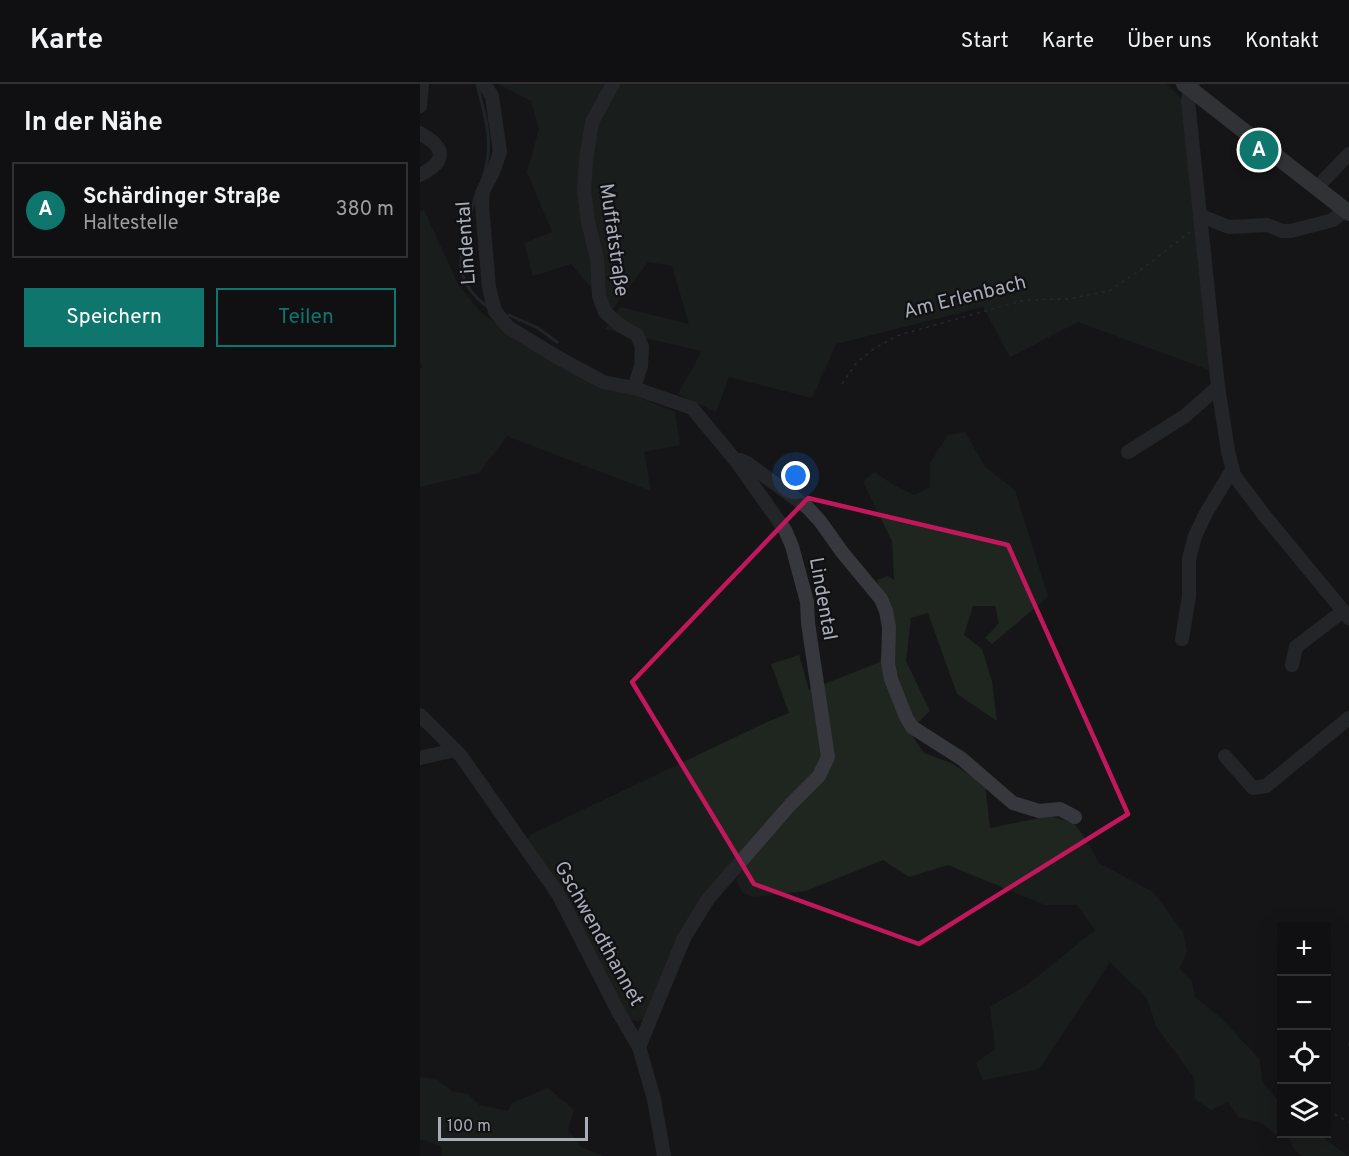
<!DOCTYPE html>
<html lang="de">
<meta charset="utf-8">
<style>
:root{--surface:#101012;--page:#19191b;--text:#f1f3f6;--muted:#9c9d9f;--line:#303032;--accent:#0f766e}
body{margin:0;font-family:Overpass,sans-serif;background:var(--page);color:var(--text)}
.controls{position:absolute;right:18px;bottom:18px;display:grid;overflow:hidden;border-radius:0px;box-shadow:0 6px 24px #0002}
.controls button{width:54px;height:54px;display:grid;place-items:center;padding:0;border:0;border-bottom:2px solid var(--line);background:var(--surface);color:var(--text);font:30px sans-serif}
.scale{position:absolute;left:18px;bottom:15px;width:150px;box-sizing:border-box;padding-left:6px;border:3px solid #a8adb8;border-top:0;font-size:16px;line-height:21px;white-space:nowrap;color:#a8adb8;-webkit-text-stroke:4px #111113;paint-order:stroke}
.you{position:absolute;left:376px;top:392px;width:21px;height:21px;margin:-15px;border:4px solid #fff;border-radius:50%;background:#1a73e8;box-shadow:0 0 0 9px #1a73e833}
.badge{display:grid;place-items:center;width:39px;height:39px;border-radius:50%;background:var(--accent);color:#fff;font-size:20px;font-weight:700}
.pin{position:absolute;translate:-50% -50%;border:3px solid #fff;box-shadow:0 2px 6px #0006}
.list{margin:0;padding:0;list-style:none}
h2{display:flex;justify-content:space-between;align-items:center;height:78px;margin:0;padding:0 24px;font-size:26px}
h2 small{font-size:20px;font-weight:400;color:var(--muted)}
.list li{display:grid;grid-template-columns:39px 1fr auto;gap:18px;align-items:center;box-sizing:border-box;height:96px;margin:0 12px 12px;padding:0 12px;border:2px solid var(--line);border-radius:0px}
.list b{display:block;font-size:22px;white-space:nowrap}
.list p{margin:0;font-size:20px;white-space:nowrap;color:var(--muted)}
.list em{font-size:20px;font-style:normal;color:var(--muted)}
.actions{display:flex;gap:12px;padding:18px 24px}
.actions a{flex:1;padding:14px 0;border:2px solid var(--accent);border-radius:0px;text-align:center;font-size:21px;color:var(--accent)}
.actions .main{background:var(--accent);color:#fff}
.icon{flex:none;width:33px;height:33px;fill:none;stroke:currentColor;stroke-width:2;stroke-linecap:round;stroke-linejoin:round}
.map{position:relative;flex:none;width:929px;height:1072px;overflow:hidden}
header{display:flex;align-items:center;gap:36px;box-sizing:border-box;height:84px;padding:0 30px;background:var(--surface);border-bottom:2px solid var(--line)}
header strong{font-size:28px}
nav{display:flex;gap:33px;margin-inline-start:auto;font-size:21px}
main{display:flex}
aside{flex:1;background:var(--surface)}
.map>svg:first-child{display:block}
.green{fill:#1e261f}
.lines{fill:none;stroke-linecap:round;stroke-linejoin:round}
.stream{stroke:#2c353c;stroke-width:3}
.path{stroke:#3d3f44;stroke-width:1.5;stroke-dasharray:3 4.5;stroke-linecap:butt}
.minor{stroke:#37383d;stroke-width:14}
.major{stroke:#53555c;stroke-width:16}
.marked{fill:none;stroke:#c2185b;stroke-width:4.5;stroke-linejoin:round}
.labels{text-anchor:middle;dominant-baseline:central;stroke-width:4.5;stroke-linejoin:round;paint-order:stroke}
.street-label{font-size:20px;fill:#a8adb8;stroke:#111113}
</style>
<header>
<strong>Karte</strong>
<nav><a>Start</a><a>Karte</a><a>Über uns</a><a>Kontakt</a></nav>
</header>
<main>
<aside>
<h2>In der Nähe<small></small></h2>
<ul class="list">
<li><span class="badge">A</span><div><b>Schärdinger Straße</b><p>Haltestelle</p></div><em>380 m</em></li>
</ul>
<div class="actions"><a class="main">Speichern</a><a>Teilen</a></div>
</aside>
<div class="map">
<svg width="929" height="1072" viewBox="0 0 929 1072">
<rect width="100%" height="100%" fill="#161618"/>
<!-- green -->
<g class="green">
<path d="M 78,0 L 746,0 L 761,14 L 765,29 L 795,288 L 658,238 L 590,273 L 563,223 L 416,260 L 392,314 L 309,293 L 296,328 L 258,310 L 282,267 L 185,245 L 200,223 L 269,240 L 252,182 L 228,178 L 191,227 L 151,180 L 113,192 L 104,159 L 132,148 L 107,88 L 119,45 L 111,17 Z"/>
<path d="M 4,126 L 38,200 L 62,230 L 145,283 L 255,328 L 260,361 L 224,368 L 231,407 L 87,352 L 59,389 L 0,403 L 0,285 L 2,282 L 0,279 L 0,128 Z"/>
<path d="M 545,348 L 565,383 L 595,406 L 628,513 L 572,560 L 565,554 L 579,539 L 575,522 L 553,522 L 544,551 L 562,565 L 572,597 L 577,637 L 537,610 L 508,529 L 491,534 L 486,577 L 510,627 L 489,647 L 504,669 L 531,679 L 565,700 L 570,744 L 629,732 L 654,739 L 665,754 L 679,779 L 733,808 L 763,848 L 767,868 L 759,885 L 772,897 L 775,913 L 802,935 L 840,976 L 842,997 L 861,1021 L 862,1050 L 898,1050 L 928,1072 L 882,1072 L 875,1067 L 869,1054 L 855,1050 L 842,1039 L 818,1033 L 808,1018 L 791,1026 L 775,1015 L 774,994 L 736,942 L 727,914 L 690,878 L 619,985 L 563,996 L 556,979 L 575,965 L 570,923 L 607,901 L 675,846 L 657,821 L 625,821 L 528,781 L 489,793 L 463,776 L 386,807 L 334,813 L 322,808 L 316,797 L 324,783 L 304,789 L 226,932 C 220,938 215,938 207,934 L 106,757 L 112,750 L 347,638 L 369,629 L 351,580 L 379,571 L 389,606 L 460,578 L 467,535 L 457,496 L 468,492 L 474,496 L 472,457 L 443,398 L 454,388 L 477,403 L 494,411 L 510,403 L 510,379 L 528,351 Z"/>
<path d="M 0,993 L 18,996 L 32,1007 L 48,1010 L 59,1021 L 88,1027 L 92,1019 L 128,1004 L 154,1026 L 148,1046 L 161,1063 L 183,1072 L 22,1072 L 21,1062 L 0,1055 Z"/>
</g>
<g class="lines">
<!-- stream -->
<g class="stream">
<path d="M 57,1 C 66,34 75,63 62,96"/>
<path d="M 57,107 C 53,118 51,129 49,140 C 38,177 34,198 68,223"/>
<path d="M 89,231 L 118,244 L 137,258"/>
</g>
<!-- path -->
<g class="path">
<path d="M 422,300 L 437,278 L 455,264 L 479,251 L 605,216 L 647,215 L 689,207 L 726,182 L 770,148"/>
<path d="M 929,959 L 929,963"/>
<path d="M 908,1027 L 929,1038"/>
</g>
<!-- minor -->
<g class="minor">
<path d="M 64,0 L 72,12 L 80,68 L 73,88 L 63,107 L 62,122 L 69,204 L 75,227 L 88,243 L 137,273 L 183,298 L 214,304 L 272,324 L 316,377 L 365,446 L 372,462 L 387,518 L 388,539 L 408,673 L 399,692 L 370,721 L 288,815 L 264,854 L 219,963"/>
<path d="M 193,0 L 172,38 L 166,76 L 164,106 L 168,138 L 177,174 L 179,212 L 185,228 L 201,242 L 217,251 L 222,263 L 221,282 L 214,304"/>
<path d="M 0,22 L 2,0"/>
<path d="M 0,49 C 4,52 9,54 13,58 C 29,73 14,84 0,91"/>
<path d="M 897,103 L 929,70"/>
<path d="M 781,132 L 809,143 L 847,141 L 862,147 L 871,147 L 913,136 L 925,126"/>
<path d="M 798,303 L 808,367 L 814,391 L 844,431 L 929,534"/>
<path d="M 708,368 L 765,332 L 798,303 L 768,17 L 770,5 L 773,0"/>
<path d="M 316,377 L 320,376 L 327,379 L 387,423 L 400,437 L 422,468 L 461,515 L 466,527 L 469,543 L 468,579 L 471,595 L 486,633 L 492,643 L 542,675 L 593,719 L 619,727 L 640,725 L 655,733"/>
<path d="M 762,555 L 769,512 L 769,475 L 775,452 L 786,429 L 812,386"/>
<path d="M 872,581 L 876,563 L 923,527"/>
<path d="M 0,631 L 41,672 L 138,810 L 199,929 L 219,963 L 234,1015 L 244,1072"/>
<path d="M 805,672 L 833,704 L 846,702 L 929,634"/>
<path d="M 0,674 L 35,666"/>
</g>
<!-- major -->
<path class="major" d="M 764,0 L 929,129"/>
</g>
<!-- marked area -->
<path d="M0 0H929V1072H0ZM 388,414 L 588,461 L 708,730 L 499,860 L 334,800 L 212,598 Z" fill="#161618" fill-opacity=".55" fill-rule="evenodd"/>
<path class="marked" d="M 388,414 L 588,461 L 708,730 L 499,860 L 334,800 L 212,598 Z"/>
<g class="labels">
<!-- street labels -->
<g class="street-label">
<text transform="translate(193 156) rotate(82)">Muffatstraße</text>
<text transform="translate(47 159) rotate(-94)">Lindental</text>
<text transform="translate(545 214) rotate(-14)">Am Erlenbach</text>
<text transform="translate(402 515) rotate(80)">Lindental</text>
<text transform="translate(178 850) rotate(61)">Gschwendthannet</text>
</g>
</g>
</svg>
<div class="controls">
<button>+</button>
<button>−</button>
<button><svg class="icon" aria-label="locate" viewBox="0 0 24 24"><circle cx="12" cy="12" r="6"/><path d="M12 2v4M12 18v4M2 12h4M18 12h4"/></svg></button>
<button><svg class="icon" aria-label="layers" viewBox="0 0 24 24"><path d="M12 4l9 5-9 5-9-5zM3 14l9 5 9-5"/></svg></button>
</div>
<div class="scale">100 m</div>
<div class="you"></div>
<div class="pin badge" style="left:839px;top:66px">A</div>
</div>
</main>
